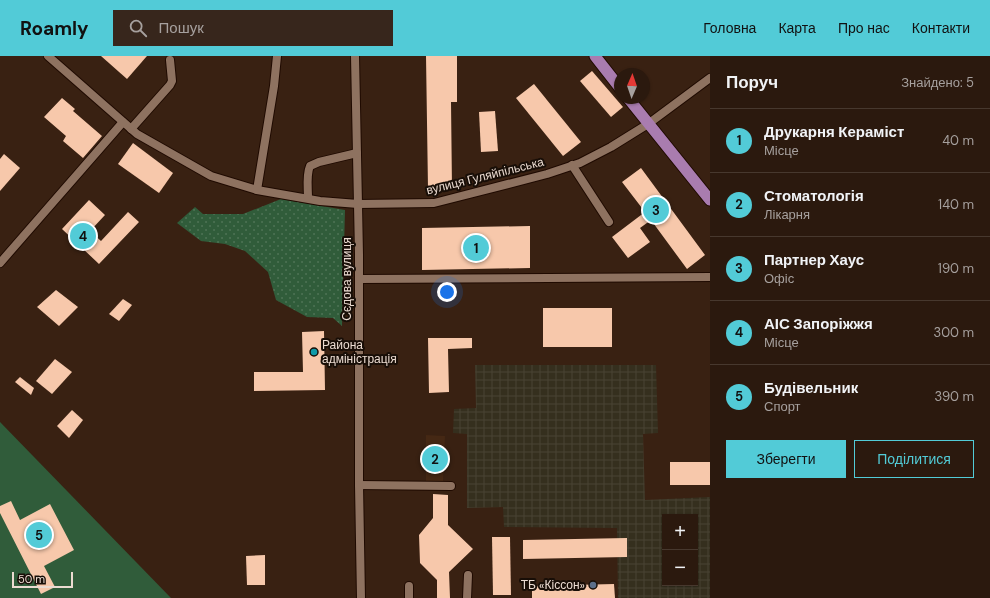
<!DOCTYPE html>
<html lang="uk">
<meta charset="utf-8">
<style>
:root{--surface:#2b190e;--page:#37261c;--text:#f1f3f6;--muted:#a6a09e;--line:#47382e;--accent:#52cbd7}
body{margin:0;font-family:"DM Sans",sans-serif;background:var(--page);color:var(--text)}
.controls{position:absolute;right:12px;bottom:12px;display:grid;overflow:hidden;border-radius:0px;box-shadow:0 1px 3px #0004}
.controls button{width:36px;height:36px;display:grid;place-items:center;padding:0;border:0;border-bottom:1px solid var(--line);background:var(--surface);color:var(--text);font:20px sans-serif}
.compass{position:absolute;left:614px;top:12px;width:36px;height:36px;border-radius:50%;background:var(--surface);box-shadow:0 1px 3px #0004;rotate:2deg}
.scale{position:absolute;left:12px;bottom:10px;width:61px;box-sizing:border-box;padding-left:4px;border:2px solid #ebdbd1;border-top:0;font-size:11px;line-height:14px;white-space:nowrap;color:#ebdbd1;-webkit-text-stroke:3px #180e07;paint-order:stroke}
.you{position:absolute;left:447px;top:236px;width:14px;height:14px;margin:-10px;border:3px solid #fff;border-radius:50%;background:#1a73e8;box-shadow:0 0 0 6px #1a73e833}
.badge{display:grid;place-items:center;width:26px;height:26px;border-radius:50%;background:var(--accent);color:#111;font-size:13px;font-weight:700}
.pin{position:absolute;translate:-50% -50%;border:2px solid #fff;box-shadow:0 1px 4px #0006}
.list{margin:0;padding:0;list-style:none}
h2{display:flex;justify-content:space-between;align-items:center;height:52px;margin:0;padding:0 16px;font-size:17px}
h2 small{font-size:13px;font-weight:400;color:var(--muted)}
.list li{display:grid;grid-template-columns:26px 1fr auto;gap:12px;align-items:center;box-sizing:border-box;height:64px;padding:0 16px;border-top:1px solid var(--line)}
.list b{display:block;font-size:15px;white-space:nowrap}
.list p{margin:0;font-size:13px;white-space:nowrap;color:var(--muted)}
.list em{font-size:13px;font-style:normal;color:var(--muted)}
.actions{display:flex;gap:8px;padding:12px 16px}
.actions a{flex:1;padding:9px 0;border:1px solid var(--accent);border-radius:0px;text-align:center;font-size:14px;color:var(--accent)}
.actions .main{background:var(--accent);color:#111}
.icon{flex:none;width:22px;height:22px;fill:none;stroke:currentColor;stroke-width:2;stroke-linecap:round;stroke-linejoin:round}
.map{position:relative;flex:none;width:710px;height:542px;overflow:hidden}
header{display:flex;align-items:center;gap:24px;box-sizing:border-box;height:56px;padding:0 20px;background:var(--accent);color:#111}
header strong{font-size:19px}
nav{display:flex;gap:22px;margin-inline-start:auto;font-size:14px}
.search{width:280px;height:36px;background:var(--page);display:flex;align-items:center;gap:10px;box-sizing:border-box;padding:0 14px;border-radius:0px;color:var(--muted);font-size:15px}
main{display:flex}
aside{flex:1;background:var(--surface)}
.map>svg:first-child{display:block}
.built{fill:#452814}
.industrial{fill:url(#industrial-grid);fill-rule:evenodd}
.grass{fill:url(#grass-dots)}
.park{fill:#305c3a}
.building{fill:#f7c8ab}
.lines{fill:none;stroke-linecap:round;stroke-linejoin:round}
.minor-casing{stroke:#1f0a00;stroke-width:10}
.major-casing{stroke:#1f0a00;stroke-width:13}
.minor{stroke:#8e7260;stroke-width:8}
.major{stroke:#a97caf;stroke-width:11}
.culture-dot{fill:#0f9aa8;stroke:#180e07;stroke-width:1.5}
.service-dot{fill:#5c6f8a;stroke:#180e07;stroke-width:1.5}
.labels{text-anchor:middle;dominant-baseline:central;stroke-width:4;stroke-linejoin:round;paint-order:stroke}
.street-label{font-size:12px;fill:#ebdbd1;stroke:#180e07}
.poi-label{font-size:12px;fill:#ebdbd1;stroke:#180e07;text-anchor:start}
</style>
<header>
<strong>Roamly</strong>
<div class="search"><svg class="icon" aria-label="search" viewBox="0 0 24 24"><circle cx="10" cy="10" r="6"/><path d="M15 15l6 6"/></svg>Пошук</div>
<nav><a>Головна</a><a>Карта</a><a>Про нас</a><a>Контакти</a></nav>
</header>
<main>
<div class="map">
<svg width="710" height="542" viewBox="0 0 710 542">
<defs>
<pattern id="industrial-grid" width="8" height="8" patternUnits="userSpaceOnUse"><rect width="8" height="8" fill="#352f1e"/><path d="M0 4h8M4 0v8" fill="none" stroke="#494333"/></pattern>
<pattern id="grass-dots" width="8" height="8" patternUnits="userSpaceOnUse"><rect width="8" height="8" fill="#305c3a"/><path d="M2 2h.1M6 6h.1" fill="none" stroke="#4e7355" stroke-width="1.8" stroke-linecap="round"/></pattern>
</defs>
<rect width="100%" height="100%" fill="#392112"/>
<!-- built -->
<path class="built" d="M 426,379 L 445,380 L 443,426 L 426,425 Z"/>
<!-- industrial -->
<path class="industrial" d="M 475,309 L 656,309 L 658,377 L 643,378 L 645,444 L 710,441 L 710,542 L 618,542 L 617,472 L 504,471 L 503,451 L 467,452 L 467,378 L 453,377 L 454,353 L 476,352 ZM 665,461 L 695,461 L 695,527 L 665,527 Z"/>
<!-- grass -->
<path class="grass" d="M 281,143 L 345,154 L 342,270 L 333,262 L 307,261 L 276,244 L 268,216 L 245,195 L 225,188 L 201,185 L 177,167 L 195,151 L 203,158 L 243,158 Z"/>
<!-- park -->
<path class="park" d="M 0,366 L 171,542 L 0,542 Z"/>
<!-- building -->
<g class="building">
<path d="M 101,0 L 147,0 L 127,23 Z"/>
<path d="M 426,0 L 457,0 L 457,46 L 451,46 L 452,133 L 428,133 Z"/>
<path d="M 592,15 L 623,51 L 611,61 L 580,25 Z"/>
<path d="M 534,28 L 581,86 L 563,100 L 516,42 Z"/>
<path d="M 62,42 L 75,53 L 73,55 L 102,80 L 83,102 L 63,85 L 66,80 L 44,61 Z"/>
<path d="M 495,55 L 498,95 L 481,96 L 479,56 Z"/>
<path d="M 133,87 L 173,117 L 159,137 L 118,108 Z"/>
<path d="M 4,98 L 20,112 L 0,135 L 0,103 Z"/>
<path d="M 641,112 L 705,199 L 687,213 L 651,164 L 640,172 L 650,186 L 628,202 L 612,181 L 645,156 L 622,126 Z"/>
<path d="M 89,144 L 105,159 L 90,175 L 101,185 L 128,156 L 139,166 L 99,208 L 62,173 Z"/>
<path d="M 530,170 L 530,212 L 422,214 L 422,172 Z"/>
<path d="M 56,234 L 78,251 L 59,270 L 37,251 Z"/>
<path d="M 123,243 L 132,249 L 119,265 L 109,258 Z"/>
<rect x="543" y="252" width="69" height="39"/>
<path d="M 324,275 L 325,334 L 254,335 L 254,316 L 303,316 L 302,276 Z"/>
<path d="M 428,282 L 472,282 L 472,292 L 448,293 L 449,336 L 429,337 Z"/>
<path d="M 55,303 L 72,316 L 52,338 L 36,325 Z"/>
<path d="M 20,321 L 34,332 L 31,339 L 15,326 Z"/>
<path d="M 72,354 L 83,364 L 69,382 L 57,370 Z"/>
<rect x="670" y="406" width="40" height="23"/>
<path d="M 433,438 L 448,439 L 448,469 L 473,493 L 449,516 L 450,542 L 437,542 L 437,524 L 420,507 L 419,479 L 433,462 Z"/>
<path d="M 11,445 L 20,464 L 50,448 L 74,494 L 44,510 L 55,531 L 41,538 L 0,457 L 0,450 Z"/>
<path d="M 492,481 L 510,481 L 511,539 L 493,539 Z"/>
<path d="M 627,482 L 627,501 L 523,503 L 523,484 Z"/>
<path d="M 265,499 L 265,529 L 247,529 L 246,500 Z"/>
<path d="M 614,528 L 615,542 L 532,542 L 532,530 Z"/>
</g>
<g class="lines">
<!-- minor casing -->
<g class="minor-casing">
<g id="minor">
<path d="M 48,0 L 137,78 L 211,120 L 257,134 L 320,145 L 358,148 L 434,147 L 547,118 L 580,107 L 611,91 L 648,68 L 710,22"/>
<path d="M 355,0 L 359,198 L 359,429 L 361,542"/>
<path d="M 131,73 L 170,29 L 172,25 L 170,4"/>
<path d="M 572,109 L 609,166"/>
<path d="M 257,134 L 274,30 L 277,0"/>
<path d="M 308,142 C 308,132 306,119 310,110 L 319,106 L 357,97"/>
<path d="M 0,207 L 123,66"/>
<path d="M 359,223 L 710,221"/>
<path d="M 359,429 L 451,430"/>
<path d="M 409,530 L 409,542"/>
<path d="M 467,542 L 468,519"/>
</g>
</g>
<!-- major casing -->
<g class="major-casing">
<g id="major">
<path d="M 595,0 L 620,32"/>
<path d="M 628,42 L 710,144"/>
</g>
</g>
<!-- minor -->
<use href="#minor" class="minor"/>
<!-- major -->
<use href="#major" class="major"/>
</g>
<!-- markers -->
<circle class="culture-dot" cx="314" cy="296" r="4"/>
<circle class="service-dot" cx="593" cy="529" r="4"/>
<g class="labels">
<!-- street labels -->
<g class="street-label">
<text transform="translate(485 120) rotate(-14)">вулиця Гуляйпільська</text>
<text transform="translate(347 223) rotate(-90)">Сєдова вулиця</text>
</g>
<!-- poi labels -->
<g class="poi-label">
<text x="322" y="289">Района<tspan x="322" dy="14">адміністрація</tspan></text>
<text x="585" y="529" text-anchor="end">ТБ «Кіссон»</text>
</g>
</g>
</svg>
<div class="controls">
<button>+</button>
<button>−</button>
</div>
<svg class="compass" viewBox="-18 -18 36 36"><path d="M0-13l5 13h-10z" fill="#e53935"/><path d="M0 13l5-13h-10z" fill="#a6a09e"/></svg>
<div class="scale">50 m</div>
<div class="you"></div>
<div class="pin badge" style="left:476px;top:192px">1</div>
<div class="pin badge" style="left:435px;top:403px">2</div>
<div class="pin badge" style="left:656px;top:154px">3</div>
<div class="pin badge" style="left:83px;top:180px">4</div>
<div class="pin badge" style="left:39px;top:479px">5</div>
</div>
<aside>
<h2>Поруч<small>Знайдено: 5</small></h2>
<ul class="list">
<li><span class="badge">1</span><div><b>Друкарня Кераміст</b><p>Місце</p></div><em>40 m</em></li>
<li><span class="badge">2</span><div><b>Стоматологія</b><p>Лікарня</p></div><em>140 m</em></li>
<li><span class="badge">3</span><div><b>Партнер Хаус</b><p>Офіс</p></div><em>190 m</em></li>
<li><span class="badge">4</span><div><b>АІС Запоріжжя</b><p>Місце</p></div><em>300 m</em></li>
<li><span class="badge">5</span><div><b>Будівельник</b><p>Спорт</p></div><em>390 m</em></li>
</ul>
<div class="actions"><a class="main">Зберегти</a><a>Поділитися</a></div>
</aside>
</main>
